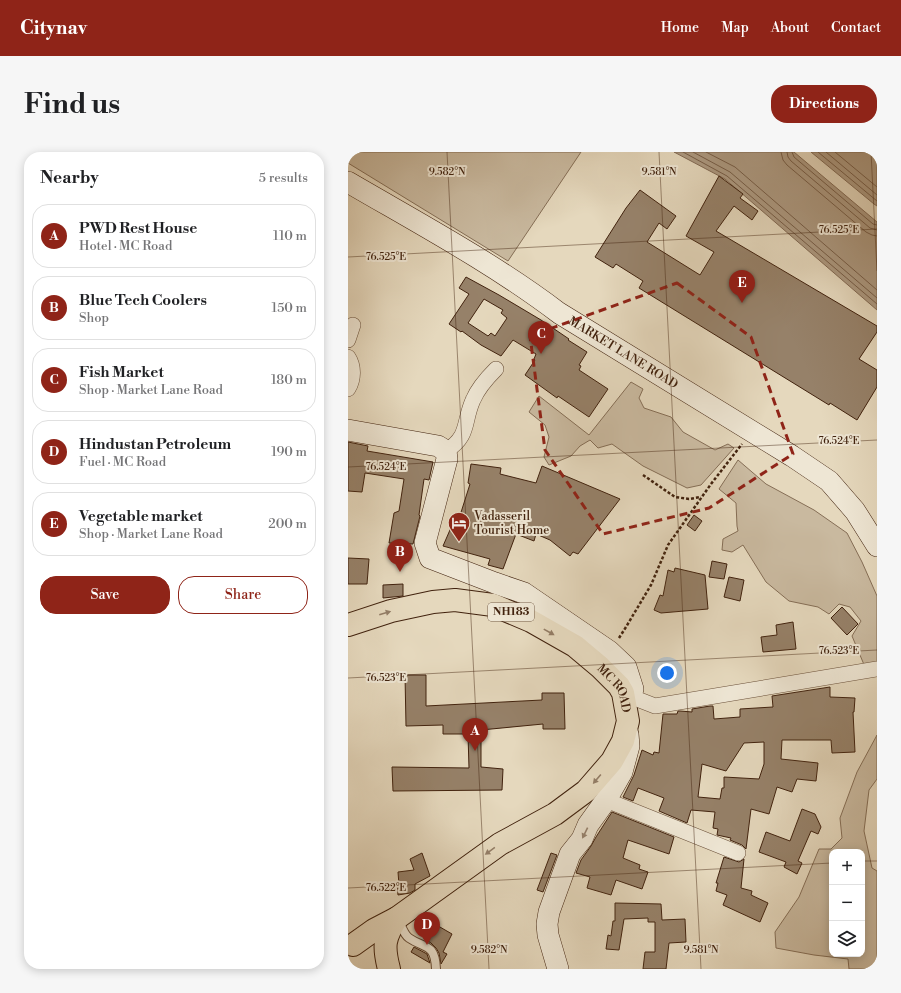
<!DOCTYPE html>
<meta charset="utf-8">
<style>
:root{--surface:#fff;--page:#f6f6f6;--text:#202124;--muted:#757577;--line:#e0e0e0;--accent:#8f2418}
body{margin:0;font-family:"Libre Bodoni",serif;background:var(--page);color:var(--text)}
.controls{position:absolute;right:12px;bottom:12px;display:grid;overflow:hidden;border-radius:8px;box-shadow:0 2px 10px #0003}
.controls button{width:36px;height:36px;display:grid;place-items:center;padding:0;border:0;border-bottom:1px solid var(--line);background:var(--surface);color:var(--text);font:20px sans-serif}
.you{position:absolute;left:319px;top:521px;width:14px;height:14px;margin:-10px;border:3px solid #fff;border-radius:50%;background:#1a73e8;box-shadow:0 0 0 6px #1a73e833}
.badge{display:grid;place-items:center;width:26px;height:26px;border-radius:50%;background:var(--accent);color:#fff;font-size:13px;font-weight:700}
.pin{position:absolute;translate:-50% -33px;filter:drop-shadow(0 1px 2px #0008)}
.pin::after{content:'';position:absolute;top:21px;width:14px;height:12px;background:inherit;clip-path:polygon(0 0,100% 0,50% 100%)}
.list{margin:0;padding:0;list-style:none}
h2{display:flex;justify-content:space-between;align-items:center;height:52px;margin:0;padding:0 16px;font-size:17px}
h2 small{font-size:13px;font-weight:400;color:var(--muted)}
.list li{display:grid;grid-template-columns:26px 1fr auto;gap:12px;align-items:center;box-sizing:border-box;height:64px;margin:0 8px 8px;padding:0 8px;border:1px solid var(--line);border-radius:16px}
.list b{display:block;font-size:15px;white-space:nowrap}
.list p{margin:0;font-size:13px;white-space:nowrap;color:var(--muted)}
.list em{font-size:13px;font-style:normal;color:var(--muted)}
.actions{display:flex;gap:8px;padding:12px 16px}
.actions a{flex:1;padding:9px 0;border:1px solid var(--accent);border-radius:16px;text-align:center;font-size:14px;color:var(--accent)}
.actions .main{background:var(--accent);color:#fff}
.icon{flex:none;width:22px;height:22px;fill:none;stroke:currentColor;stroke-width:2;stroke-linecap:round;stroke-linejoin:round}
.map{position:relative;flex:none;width:529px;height:817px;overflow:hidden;border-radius:16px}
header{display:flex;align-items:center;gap:24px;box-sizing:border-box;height:56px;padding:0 20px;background:var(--accent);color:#fff}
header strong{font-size:19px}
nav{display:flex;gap:22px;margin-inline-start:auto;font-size:14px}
.intro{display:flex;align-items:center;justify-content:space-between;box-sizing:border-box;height:96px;padding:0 24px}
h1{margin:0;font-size:28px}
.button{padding:10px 18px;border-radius:16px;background:var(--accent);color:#fff;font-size:14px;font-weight:700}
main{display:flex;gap:24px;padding:0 24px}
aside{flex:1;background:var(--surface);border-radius:16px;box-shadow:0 2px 10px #0003}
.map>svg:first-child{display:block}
.green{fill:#c9b99f;stroke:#856e56;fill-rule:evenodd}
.water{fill:#ad9a82;stroke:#826a54}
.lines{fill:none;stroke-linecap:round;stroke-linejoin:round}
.shore{stroke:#775e48;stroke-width:1}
.building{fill:#968169;stroke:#41220e;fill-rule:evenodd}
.lane-casing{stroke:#6a503a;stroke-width:10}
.street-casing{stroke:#6a503a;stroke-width:16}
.secondary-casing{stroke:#41220e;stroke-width:22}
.highway-casing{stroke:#41220e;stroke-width:24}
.path{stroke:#41220e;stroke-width:2.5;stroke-dasharray:3 2;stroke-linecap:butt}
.lane{stroke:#eee6d4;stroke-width:8}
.street{stroke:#eee6d4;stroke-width:15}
.secondary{stroke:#eee6d4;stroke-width:21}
.highway{stroke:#e5d8bd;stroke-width:22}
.oneway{fill:#937d66}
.oneway2{fill:#988471}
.marked{fill:none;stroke:#8f2418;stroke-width:3;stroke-dasharray:8 5;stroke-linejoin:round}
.ticks{fill:none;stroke:#41220e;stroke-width:1;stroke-opacity:0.45}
.labels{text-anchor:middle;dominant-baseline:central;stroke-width:4;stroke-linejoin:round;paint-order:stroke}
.shield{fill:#eee6d4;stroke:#755d49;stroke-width:1}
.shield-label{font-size:11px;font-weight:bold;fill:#41220e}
.street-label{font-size:12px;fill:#41220e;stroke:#eee6d4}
.poi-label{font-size:12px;fill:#41220e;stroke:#eee6d4;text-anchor:start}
.ticks-label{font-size:10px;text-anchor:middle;fill:#41220e;stroke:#eee6d4;stroke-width:4;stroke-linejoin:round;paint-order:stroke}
</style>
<header>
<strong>Citynav</strong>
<nav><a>Home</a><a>Map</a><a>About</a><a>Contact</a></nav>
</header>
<div class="intro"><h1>Find us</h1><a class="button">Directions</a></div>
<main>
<aside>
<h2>Nearby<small>5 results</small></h2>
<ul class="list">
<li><span class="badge">A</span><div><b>PWD Rest House</b><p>Hotel · MC Road</p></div><em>110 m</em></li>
<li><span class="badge">B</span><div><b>Blue Tech Coolers</b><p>Shop</p></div><em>150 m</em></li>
<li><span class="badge">C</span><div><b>Fish Market</b><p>Shop · Market Lane Road</p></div><em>180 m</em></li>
<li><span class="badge">D</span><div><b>Hindustan Petroleum</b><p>Fuel · MC Road</p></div><em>190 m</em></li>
<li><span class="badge">E</span><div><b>Vegetable market</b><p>Shop · Market Lane Road</p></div><em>200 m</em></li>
</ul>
<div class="actions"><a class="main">Save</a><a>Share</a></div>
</aside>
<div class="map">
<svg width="529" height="817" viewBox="0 0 529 817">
<rect width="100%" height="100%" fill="#e5d8bd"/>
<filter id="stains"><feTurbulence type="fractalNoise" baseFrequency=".005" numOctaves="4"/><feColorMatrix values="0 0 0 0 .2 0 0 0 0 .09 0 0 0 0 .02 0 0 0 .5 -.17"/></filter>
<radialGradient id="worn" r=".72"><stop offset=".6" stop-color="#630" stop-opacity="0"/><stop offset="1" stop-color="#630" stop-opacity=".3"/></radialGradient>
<!-- green -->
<g class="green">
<path d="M 0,0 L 233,0 L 160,109 L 0,11 Z"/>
<path d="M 283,230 L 295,237 L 291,246 L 296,256 L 323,265 L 335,280 L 367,298 L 380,292 L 386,296 L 353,333 L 339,336 L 295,314 L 264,292 L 250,296 L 242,288 L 232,294 L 223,304 L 201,313 L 196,305 L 201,285 L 197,273 L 181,260 L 191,244 L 241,283 Z"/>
<path d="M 390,308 L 418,332 L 466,358 L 499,381 L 514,410 L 529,444 L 529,513 L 517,515 L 504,484 L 513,469 L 502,455 L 491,452 L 481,462 L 470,455 L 441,449 L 418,430 L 395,393 L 384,400 L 374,398 L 375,387 L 390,379 L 389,374 L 388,351 L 371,337 Z"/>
<path d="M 529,583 L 529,627 L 521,638 L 516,679 L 524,716 L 529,719 L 529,817 L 501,817 L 500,807 L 466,803 L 428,796 L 427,780 L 451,745 L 471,697 L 483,697 L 494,686 L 492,666 L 509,620 ZM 484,700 L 514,700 L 514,802 L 484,802 Z"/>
</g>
<!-- water -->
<g class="water">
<path d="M 326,0 L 446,0 L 529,70 L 529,158 L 377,27 Z"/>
<path d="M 463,0 L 529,0 L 529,54 L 526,52 Z"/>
</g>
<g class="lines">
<!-- shore -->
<g class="shore">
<path d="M 335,0 L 379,24 L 529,152"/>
<path d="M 345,0 L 382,20 L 529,146"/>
<path d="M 358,0 L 387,15 L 529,138"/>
<path d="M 433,0 L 435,8 L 439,13 L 518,80 L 524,83 L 529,84"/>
<path d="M 439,0 L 440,5 L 443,9 L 522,76 L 529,78"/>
<path d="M 444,0 L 446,5 L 525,72 L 529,73"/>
<path d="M 470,0 L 529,49"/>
<path d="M 478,0 L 529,43"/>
<path d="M 487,0 L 529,35"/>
</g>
</g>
<!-- building -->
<g class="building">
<path d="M 371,24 L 395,42 L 392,46 L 410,59 L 404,68 L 386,54 L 368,79 L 529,174 L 529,180 L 511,207 L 529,218 L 529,235 L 509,268 L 482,251 L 481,253 L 291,136 L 295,129 L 268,112 L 265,116 L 247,105 L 278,56 L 292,38 L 328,64 L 319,77 L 311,71 L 299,90 L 352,123 L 366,100 L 338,84 Z"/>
<path d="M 118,125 L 151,143 L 193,168 L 221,187 L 220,188 L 239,200 L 231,213 L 233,214 L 231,218 L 260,237 L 241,265 L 210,244 L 209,246 L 177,223 L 187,208 L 186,207 L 188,202 L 165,188 L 153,204 L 133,193 L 114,179 L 113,180 L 101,172 L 121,142 L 111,136 ZM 136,147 L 155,158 L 153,161 L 159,166 L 147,184 L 143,181 L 140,184 L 120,171 Z"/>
<path d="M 0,290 L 20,294 L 19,299 L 85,310 L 81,328 L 76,327 L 71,363 L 72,364 L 65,392 L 41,391 L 46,361 L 51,359 L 56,327 L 17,321 L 14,340 L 0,339 Z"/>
<path d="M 123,312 L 153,316 L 152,322 L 188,331 L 194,314 L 272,347 L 230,402 L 225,400 L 222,404 L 202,388 L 188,382 L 186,389 L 168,382 L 155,417 L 140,413 L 142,407 L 95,394 L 105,371 L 109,373 L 122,332 L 120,331 Z"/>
<path d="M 346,363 L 354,369 L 347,379 L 339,373 Z"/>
<path d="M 0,406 L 21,407 L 19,432 L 0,432 Z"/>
<path d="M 364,409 L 379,412 L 376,427 L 361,425 Z"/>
<path d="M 327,416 L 357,423 L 360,457 L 313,461 L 306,458 L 312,443 L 315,444 L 320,418 L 326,420 Z"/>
<path d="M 381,425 L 396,428 L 392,449 L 376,445 Z"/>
<path d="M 55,432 L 55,444 L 35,446 L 35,433 Z"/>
<path d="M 494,455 L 510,472 L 499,483 L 483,466 Z"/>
<path d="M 445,470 L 448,497 L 415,500 L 413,485 L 429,483 L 428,473 Z"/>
<path d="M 57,523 L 78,523 L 78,554 L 194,548 L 194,541 L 216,541 L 217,577 L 195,577 L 195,572 L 133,578 L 133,615 L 155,617 L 154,638 L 45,639 L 44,615 L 121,616 L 120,582 L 95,582 L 95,573 L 58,574 Z"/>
<path d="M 482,535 L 482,545 L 507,546 L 506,560 L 505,560 L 507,600 L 484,601 L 483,588 L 434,588 L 433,607 L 470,611 L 468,629 L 449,627 L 444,640 L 429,635 L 421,662 L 403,657 L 398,697 L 394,693 L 382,688 L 383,686 L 369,683 L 370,677 L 365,676 L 367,660 L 343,658 L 339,671 L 311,659 L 316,646 L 290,636 L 285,649 L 275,645 L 286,623 L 294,598 L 305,603 L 306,600 L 311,601 L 315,562 L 329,562 L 330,559 L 332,559 L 344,560 L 344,557 L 362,554 L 365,554 L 366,567 L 392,565 L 392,557 L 425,555 L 424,544 ZM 416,590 L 416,612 L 411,627 L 376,625 L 376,636 L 374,636 L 372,647 L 350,645 L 354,612 L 378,619 L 396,591 Z"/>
<path d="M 454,657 L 467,662 L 473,675 L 470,682 L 463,679 L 450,709 L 454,711 L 449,722 L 436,715 L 438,710 L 411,700 L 418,680 L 442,689 Z"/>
<path d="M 264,660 L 326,685 L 321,702 L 280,688 L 275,706 L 292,713 L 291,717 L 300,720 L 294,737 L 268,728 L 263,743 L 239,736 L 242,725 L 228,721 L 233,708 L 243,694 L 248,685 Z"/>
<path d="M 74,701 L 82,724 L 67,732 L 67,738 L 62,741 L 50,743 L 49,733 L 51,733 L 50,720 L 66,718 L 62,707 Z"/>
<path d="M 203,701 L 209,703 L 195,740 L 189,738 Z"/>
<path d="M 376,705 L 391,710 L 396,707 L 393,736 L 404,739 L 403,743 L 420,751 L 412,770 L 375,753 L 379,743 L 368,739 L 370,731 L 368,731 Z"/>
<path d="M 267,751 L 313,752 L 314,768 L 337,767 L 338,790 L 321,791 L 318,817 L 295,817 L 297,800 L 307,800 L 307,770 L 300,770 L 300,766 L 276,767 L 271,798 L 258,797 L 260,783 L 263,784 L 265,769 L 267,769 Z"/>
<path d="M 85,771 L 104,782 L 95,800 L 99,802 L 93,812 L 91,801 L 88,796 L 83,791 L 76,787 Z"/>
<path d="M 66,795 L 79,802 L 82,811 L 63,800 Z"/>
</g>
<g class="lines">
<!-- lane casing -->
<g class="lane-casing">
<path id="lane" d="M 50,767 C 53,773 56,783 61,786 C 77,797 87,791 88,817"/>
</g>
<!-- street casing -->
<g class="street-casing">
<g id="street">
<path d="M 0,188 L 5,173"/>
<path d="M 0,205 C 6,214 6,227 0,237"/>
<path d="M 98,299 C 122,284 115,270 125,248 C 130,236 139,226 148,217"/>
<path d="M 285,537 L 289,547 L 307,554 L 529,517"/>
<path d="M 258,648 L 390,701"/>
</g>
</g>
<!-- secondary casing -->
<g class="secondary-casing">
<g id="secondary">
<path id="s1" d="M 0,30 C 72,72 145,111 211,161 L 444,304 L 481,329 L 507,359 L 529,394"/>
<path d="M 0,278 L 90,294 L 98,299 L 99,307 L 77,391 L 82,406 L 147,431 L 176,441 L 261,499 L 278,515 L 285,537 L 275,541"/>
<path d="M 210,817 L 200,783 L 199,772 L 201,760 L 222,702 L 234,687 L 240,673 L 258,648 L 274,620 L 281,594 L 280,582"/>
</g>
</g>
<!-- highway casing -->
<g class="highway-casing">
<g id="highway">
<path id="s2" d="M 0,473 L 43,459 L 85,450 L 107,448 L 145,453 L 183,469 L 227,494 L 252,515 L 271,534 L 275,541 L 280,569 L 275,589 L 264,609 L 238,639 L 207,662 L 152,692 L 49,766 L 26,778 L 5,793"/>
<path d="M 41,817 C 35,794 36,786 49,766"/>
</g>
</g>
<!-- path -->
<g class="path">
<path d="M 295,323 L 327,345 L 341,347 L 353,345"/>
<path d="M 271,486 L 278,475 L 303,433 L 320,393 L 363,332 L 394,292"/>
</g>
<!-- lane -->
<use href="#lane" class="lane"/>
<!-- street -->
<use href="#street" class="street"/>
<!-- secondary -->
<use href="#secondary" class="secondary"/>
<!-- highway -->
<use href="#highway" class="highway"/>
</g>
<!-- one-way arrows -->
<defs><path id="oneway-solid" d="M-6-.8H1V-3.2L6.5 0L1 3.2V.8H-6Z"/></defs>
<g class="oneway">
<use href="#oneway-solid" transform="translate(37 461) rotate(-16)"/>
<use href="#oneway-solid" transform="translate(201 480) rotate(29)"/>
<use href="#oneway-solid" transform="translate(249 627) rotate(130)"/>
<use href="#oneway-solid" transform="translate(142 699) rotate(144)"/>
</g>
<use class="oneway2" href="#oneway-solid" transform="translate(237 681) rotate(116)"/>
<!-- marked area -->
<path class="marked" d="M 329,131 L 403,185 L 445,302 L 361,356 L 255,382 L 197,298 L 182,184 Z"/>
<!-- ticks -->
<path class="ticks" d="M 99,0 L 141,817M 311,0 L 353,817M 523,0 L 529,119M 0,105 L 529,77M 0,315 L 529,288M 0,526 L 529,498M 514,709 L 529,709M 0,736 L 484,711"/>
<!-- icons -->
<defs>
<g id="hotel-pin" transform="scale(1.15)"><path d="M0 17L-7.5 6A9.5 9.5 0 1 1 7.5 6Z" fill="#8f2418" stroke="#eee6d4"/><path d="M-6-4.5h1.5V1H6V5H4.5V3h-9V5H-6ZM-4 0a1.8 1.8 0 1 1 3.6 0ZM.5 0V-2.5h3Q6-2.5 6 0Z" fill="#fff"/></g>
</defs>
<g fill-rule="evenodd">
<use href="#hotel-pin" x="111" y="371"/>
</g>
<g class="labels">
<!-- shield labels -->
<rect class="shield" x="140" y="451" width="46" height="18" rx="3"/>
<g class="shield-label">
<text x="163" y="460">NH183</text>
</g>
<!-- street labels -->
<g class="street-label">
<text stroke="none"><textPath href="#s1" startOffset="324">MARKET LANE ROAD</textPath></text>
<text stroke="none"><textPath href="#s2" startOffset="300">MC ROAD</textPath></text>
</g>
<!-- poi labels -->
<g class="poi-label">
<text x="126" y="364">Vadasseril<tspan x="126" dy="14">Tourist Home</tspan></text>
</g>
</g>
<g class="ticks-label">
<text x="99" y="23">9.582°N</text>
<text x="311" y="23">9.581°N</text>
<text x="491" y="81">76.525°E</text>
<text x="38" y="108">76.525°E</text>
<text x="491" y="292">76.524°E</text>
<text x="38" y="318">76.524°E</text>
<text x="491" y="502">76.523°E</text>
<text x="38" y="529">76.523°E</text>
<text x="38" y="739">76.522°E</text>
<text x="141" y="801">9.582°N</text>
<text x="353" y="801">9.581°N</text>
</g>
<rect width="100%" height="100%" filter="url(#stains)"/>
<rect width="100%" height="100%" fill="url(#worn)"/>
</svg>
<div class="controls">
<button>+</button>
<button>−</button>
<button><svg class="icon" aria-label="layers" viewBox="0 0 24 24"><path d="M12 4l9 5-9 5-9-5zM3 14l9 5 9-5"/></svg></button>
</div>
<div class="you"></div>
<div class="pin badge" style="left:127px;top:599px">A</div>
<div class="pin badge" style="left:52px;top:420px">B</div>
<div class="pin badge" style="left:193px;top:202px">C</div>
<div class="pin badge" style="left:79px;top:793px">D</div>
<div class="pin badge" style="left:394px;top:151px">E</div>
</div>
</main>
